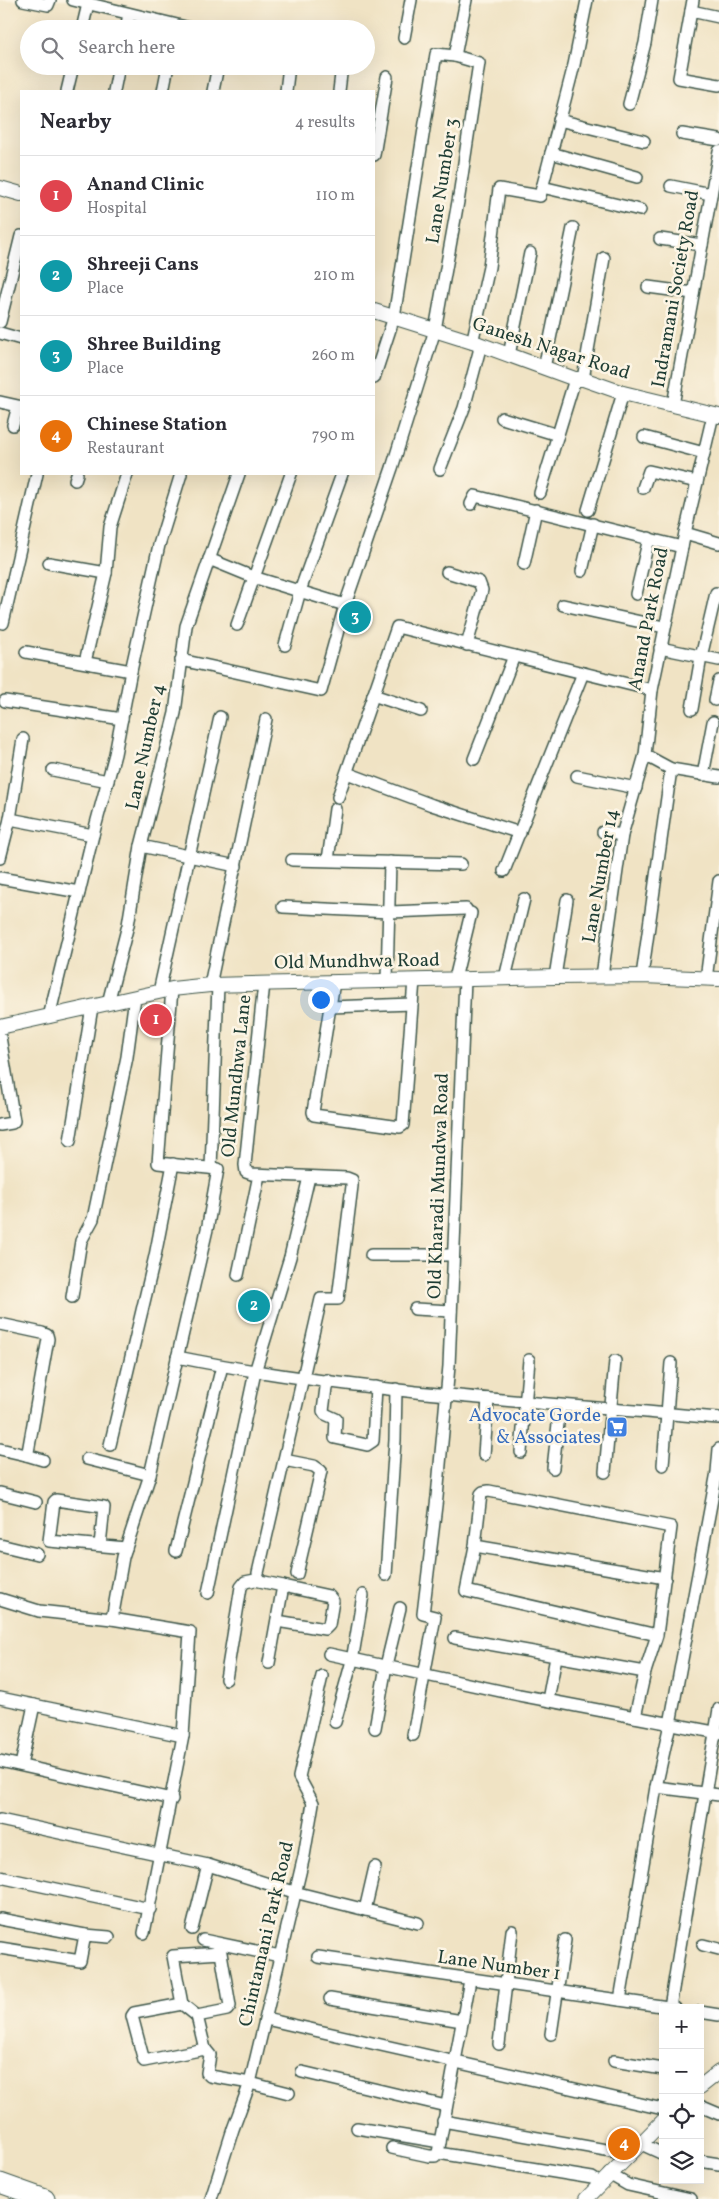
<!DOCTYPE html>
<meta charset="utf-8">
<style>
:root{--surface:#fff;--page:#f7f7f7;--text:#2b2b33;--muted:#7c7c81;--line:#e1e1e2;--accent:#b45309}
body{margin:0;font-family:Vollkorn,serif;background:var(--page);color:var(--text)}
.controls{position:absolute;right:15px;bottom:15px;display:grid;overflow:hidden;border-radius:0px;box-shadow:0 5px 20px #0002}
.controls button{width:45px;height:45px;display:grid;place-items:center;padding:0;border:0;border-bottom:1px solid var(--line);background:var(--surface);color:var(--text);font:25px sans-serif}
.you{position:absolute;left:320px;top:999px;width:18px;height:18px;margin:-12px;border:4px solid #fff;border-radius:50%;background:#1a73e8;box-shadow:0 0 0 8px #1a73e833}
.badge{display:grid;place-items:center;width:32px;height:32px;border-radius:50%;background:var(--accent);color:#fff;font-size:16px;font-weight:700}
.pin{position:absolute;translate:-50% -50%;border:2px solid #fff;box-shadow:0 1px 5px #0006}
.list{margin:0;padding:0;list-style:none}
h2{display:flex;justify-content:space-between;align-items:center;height:65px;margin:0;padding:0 20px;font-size:21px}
h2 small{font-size:16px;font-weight:400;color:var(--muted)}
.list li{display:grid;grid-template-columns:32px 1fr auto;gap:15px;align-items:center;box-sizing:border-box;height:80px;padding:0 20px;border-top:1px solid var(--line)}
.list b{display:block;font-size:19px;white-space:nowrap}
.list p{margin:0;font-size:16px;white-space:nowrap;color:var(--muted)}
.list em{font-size:16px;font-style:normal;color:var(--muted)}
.icon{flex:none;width:28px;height:28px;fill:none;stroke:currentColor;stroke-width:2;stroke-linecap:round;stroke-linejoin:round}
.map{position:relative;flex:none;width:719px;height:2199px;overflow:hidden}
.search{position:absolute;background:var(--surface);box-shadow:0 5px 20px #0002;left:20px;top:20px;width:355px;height:55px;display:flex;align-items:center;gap:12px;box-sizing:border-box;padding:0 18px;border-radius:28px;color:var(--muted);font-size:19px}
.panel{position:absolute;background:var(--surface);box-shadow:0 5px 20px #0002;left:20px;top:90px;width:355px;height:385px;border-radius:0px}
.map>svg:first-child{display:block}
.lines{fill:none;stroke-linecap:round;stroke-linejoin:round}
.minor-casing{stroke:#3e564a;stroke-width:14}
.tertiary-casing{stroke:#3e564a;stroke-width:16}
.trunk-casing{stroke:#3e564a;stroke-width:21}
.minor{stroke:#fff;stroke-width:11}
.tertiary{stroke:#fff;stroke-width:14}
.trunk{stroke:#fff;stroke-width:19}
.labels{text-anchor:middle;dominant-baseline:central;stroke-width:5;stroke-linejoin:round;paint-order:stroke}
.street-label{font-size:19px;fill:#1f3d34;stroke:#fcf5e5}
.shop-label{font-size:19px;fill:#366cbe;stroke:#fcf5e5;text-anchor:end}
</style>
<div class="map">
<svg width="719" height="2199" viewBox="0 0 719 2199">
<rect width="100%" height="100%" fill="#fcf5e5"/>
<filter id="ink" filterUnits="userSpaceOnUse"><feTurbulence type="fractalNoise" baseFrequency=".02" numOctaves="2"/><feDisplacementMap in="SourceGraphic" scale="10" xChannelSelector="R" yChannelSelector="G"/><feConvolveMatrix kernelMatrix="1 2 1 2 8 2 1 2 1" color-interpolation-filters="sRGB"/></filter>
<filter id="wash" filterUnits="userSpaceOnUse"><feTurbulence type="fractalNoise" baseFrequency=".0096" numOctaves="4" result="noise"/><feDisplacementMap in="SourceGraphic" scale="20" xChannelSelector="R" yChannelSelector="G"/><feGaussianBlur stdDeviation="1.12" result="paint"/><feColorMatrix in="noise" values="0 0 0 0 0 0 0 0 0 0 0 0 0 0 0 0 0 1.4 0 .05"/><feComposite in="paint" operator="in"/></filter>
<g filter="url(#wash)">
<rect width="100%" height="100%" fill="#f0e3c4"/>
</g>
<g filter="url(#ink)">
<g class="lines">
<!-- minor casing -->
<g class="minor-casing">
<g id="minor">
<path d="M 23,0 L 48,5 L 50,0"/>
<path d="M 73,0 L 194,29"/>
<path d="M 693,0 L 679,78 L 719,85"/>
<path d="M 691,11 L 719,17"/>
<path d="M 82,29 L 88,4"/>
<path d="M 126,29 L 129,14"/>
<path d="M 404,38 L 411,0"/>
<path d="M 455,56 L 466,0"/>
<path d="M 67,91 L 73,66"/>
<path d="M 114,91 L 119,66"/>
<path d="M 163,91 L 168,66"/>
<path d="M 213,91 L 218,66"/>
<path d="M 286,91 L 289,66"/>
<path d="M 339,91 L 342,66"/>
<path d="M 629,104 L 645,43 L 652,0"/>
<path d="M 559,120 L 644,141"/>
<path d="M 682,134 L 719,140"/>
<path d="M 551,153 L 637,177"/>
<path d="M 374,155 L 387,77"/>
<path d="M 671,186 L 711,194"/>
<path d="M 542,187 L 640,210"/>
<path d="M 660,239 L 702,245"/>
<path d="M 648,287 L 693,293"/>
<path d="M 0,322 L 21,236"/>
<path d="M 0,333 L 21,339"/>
<path d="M 472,343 L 489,267 L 499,189 L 540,196 L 574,65 L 587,0"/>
<path d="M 509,355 L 530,253"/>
<path d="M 544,368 L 573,228"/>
<path d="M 583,379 L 604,258"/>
<path d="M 0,402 L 18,406 L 13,425"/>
<path d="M 673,405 L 719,151"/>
<path d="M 502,418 L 558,435"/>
<path d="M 644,437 L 704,453"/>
<path d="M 440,469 L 464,408 L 479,352 L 479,344"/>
<path d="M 75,480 L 77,474"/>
<path d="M 643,488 L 649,471 L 697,482"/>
<path d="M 540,493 L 575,379"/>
<path d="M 471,504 L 475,496 L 682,547"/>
<path d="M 588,510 L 623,393"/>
<path d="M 685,533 L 719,543"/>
<path d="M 209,559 L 253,577 L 345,605"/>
<path d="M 49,563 L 106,573"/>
<path d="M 524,564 L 536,510"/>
<path d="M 582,571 L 593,524"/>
<path d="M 447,572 L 479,582 L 482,590 L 467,645"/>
<path d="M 636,594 L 649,538"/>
<path d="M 563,605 L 664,627"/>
<path d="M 3,623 L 37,474"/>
<path d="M 237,625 L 291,474"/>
<path d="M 285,645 L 300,591 L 342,474"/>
<path d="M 660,648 L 719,660"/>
<path d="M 26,652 L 131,671"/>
<path d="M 181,660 L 321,691 L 345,605 L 392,468 L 435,330 L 459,196 L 479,63 L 455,56 L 436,54 L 394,317 L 374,378"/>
<path d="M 85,662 L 106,573 L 110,527 L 127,474"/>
<path d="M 373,695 L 421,711"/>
<path d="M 715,700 L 719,681"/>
<path d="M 5,701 L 122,719"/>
<path d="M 692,709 L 701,657 L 716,593"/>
<path d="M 645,755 L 671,769 L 719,777"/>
<path d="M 474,759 L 514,656"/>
<path d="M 53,770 L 108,781"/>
<path d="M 347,773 L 432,805 L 520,833"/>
<path d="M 703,775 L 713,722"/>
<path d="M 577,776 L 636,788"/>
<path d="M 338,797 L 397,627 L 652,690"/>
<path d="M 10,819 L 93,835"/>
<path d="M 603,832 L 622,835"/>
<path d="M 141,846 L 236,866"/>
<path d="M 0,858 L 10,819 L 23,739"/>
<path d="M 292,860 L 461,864"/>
<path d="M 328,860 L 335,809"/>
<path d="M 504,871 L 583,673"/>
<path d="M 0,878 L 79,892"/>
<path d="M 283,907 L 390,912 L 466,909"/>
<path d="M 602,976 L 622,835 L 645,755 L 652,690 L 685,533 L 713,415"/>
<path d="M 642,976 L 671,769"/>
<path d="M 555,977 L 567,900"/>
<path d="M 505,978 L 524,899"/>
<path d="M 455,979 L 471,913"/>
<path d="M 706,979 L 719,881"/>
<path d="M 387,980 L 390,862"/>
<path d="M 334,982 L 313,1112 L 314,1115 L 400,1127 L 403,1125 L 414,980"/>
<path d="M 210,985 L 266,719"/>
<path d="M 159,992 L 220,717"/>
<path d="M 108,1003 L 128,925 L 141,846 L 175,713 L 186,626 L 239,474"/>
<path d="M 330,1007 L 412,1004"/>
<path d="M 49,1017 L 93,835 L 115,754 L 131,671 L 159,545 L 181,474"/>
<path d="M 0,1037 L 14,1121 L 12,1123 L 0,1125"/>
<path d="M 70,1141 L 92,1007"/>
<path d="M 211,1168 L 218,985"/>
<path d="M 371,1255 L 453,1255"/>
<path d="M 238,1275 L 259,1175"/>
<path d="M 72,1297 L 81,1241 L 93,1219 L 127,1057 L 135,997"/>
<path d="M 415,1309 L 451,1311"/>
<path d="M 0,1324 L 42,1333 L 47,1335 L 48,1339 L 28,1452 L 26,1455 L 0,1449"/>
<path d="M 177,1357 C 355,1393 538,1402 719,1418"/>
<path d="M 327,1380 L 323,1411 L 325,1414 L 336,1419 L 335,1438 L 367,1445 L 373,1441 L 376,1387"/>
<path d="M 110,1445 L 155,1256 L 173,1164"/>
<path d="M 521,1452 L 529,1360"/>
<path d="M 26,1455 L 43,1460"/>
<path d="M 484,1455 L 488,1399"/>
<path d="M 87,1459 L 150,1475"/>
<path d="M 284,1460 L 314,1466 L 321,1471 L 297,1574"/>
<path d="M 663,1465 L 671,1363"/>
<path d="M 553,1468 L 560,1406"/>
<path d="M 605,1472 L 615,1361"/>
<path d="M 0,1493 L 36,1502"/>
<path d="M 0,1545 L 37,1554"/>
<path d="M 100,1545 L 104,1507 L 56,1500 L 54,1502 L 49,1541 L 126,1548"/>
<path d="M 475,1546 L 665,1578"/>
<path d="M 176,1551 L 222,1366"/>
<path d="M 258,1573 L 321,1299 L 338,1299 L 352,1186 L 352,1180 L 347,1178 L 252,1174 L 246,1172 L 245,1165 L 264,983"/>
<path d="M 386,1575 L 395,1440 L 396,1389"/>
<path d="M 208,1593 L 255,1372 L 290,1257 L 309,1177"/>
<path d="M 0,1599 L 39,1611 L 112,1619 L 190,1632 L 183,1736 L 144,1933"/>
<path d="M 112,1619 L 123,1557 L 150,1475 L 208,1225 L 218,1169 L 158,1163 L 172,989"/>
<path d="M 277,1621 L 325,1629 L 329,1625 L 333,1601 L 329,1596 L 283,1586"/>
<path d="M 455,1638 L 645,1672"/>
<path d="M 329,1654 L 519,1695 L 719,1733"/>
<path d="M 226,1679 L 241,1587 L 245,1582 L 255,1580 L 283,1586 L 269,1663"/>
<path d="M 0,1698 L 183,1736"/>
<path d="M 548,1700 L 556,1657"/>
<path d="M 635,1717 L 645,1672 L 657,1635 L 671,1527 L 489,1491 L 483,1492 L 481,1494 L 475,1546 L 466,1591 L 657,1635"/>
<path d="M 335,1722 L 352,1661 L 363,1595"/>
<path d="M 375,1728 L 386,1666 L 400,1608"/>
<path d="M 413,1735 L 435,1617 L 423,1614 L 437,1497 L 449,1366 L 465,979"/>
<path d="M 0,1761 L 172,1799"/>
<path d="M 21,1765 L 34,1705"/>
<path d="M 656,1787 L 719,1795"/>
<path d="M 0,1820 L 208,1865 L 294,1892 L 418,1923"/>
<path d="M 0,1877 L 150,1909"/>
<path d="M 365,1910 L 375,1867"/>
<path d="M 0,1919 L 85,1935 L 109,1937"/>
<path d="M 192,1929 L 208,1865"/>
<path d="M 203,1940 L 280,1956"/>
<path d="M 703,1945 L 719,1949"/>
<path d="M 0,1948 L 80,1961 L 85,1935"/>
<path d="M 318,1957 L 675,2008"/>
<path d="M 330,1999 L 462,2021"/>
<path d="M 620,2000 L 656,1787 L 670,1724 L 717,1472 L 719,1449"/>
<path d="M 182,2004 L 173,1956 L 221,1953 L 230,2006 L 227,2010 L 197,2016 L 205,2049"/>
<path d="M 670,2007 L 719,1709"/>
<path d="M 700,2012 L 719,2015"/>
<path d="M 197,2016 L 182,2004 L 134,2013 L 132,2016 L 144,2061 L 205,2049 L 210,2055 L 207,2073 L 210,2076 L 250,2083 L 289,2093"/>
<path d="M 266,2019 L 663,2109"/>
<path d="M 551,2034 L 565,1940"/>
<path d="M 499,2044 L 512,1931"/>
<path d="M 614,2061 L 663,2069"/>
<path d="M 302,2072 L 446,2106"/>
<path d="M 700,2106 L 719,2114"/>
<path d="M 443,2121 L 617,2152 L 625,2158"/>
<path d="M 357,2128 L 440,2142"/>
<path d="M 641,2144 L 663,2154"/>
<path d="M 392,2148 L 429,2156 L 435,2156 L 438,2153 L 592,2178 L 600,2183"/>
<path d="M 438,2153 L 470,1980"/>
<path d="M 700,2161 L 719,2164"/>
<path d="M 609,2174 L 628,2185 L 691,2199"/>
<path d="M 211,2199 L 233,2129 L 250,2083 L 304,1856 L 313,1803 L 299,1777 L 322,1676"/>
</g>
</g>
<!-- tertiary casing -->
<g class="tertiary-casing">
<g id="tertiary">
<path d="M 0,188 L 21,194"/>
<path d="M 374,311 L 479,344 L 575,379 L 583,379 L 623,393 L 719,416"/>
<path d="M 0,1027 L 172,989 L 210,985 L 555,977 L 642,976 L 719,979"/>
<path d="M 700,2087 L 719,2072"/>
<path d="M 586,2199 L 663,2121"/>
</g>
</g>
<!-- trunk casing -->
<g class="trunk-casing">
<path id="trunk" d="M 0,2183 L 45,2199"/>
</g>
<!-- minor -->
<use href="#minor" class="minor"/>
<!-- tertiary -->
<use href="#tertiary" class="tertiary"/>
<!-- trunk -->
<use href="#trunk" class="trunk"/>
</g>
</g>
<!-- icons -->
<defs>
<g id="supermarket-square" transform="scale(1.125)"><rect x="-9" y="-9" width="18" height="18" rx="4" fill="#3f7fe0" stroke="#fcf5e5"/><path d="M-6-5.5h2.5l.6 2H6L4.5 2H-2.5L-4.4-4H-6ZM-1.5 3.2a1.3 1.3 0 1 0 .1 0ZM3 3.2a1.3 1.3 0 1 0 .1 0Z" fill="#fff"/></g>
</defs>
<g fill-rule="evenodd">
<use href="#supermarket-square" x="617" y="1427"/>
</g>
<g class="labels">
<!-- street labels -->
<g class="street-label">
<text transform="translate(443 181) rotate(-81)">Lane Number 3</text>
<text transform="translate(676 289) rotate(-80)">Indramani Society Road</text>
<text transform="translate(551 349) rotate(18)">Ganesh Nagar Road</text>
<text transform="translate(649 619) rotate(-79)">Anand Park Road</text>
<text transform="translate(146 747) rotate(-78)">Lane Number 4</text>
<text transform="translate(601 876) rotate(-80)">Lane Number 14</text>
<text transform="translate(357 962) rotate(-1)">Old Mundhwa Road</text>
<text transform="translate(237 1076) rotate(-84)">Old Mundhwa Lane</text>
<text transform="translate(439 1186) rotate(-88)">Old Kharadi Mundwa Road</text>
<text transform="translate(267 1934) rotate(-77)">Chintamani Park Road</text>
<text transform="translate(499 1966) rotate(8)">Lane Number 1</text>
</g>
<!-- shop labels -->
<g class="shop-label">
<text x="601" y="1416">Advocate Gorde<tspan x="601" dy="22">&amp; Associates</tspan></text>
</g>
</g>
</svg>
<div class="controls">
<button>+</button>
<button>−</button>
<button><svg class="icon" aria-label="locate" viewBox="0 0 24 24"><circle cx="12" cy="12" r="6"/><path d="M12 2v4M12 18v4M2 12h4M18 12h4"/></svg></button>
<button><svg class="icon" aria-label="layers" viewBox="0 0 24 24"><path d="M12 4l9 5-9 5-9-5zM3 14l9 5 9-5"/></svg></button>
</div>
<div class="you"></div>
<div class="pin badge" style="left:156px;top:1020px;background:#e0444e">1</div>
<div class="pin badge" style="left:254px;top:1306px;background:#0f9aa8">2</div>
<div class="pin badge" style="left:355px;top:617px;background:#0f9aa8">3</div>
<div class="pin badge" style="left:624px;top:2144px;background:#e8710a">4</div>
<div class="search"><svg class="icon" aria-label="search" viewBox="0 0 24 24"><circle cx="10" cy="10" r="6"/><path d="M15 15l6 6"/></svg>Search here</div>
<section class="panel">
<h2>Nearby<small>4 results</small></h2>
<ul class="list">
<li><span class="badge" style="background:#e0444e">1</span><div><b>Anand Clinic</b><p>Hospital</p></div><em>110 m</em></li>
<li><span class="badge" style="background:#0f9aa8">2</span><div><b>Shreeji Cans</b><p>Place</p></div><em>210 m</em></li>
<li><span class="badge" style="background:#0f9aa8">3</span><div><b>Shree Building</b><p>Place</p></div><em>260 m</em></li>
<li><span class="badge" style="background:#e8710a">4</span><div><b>Chinese Station</b><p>Restaurant</p></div><em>790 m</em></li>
</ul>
</section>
</div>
